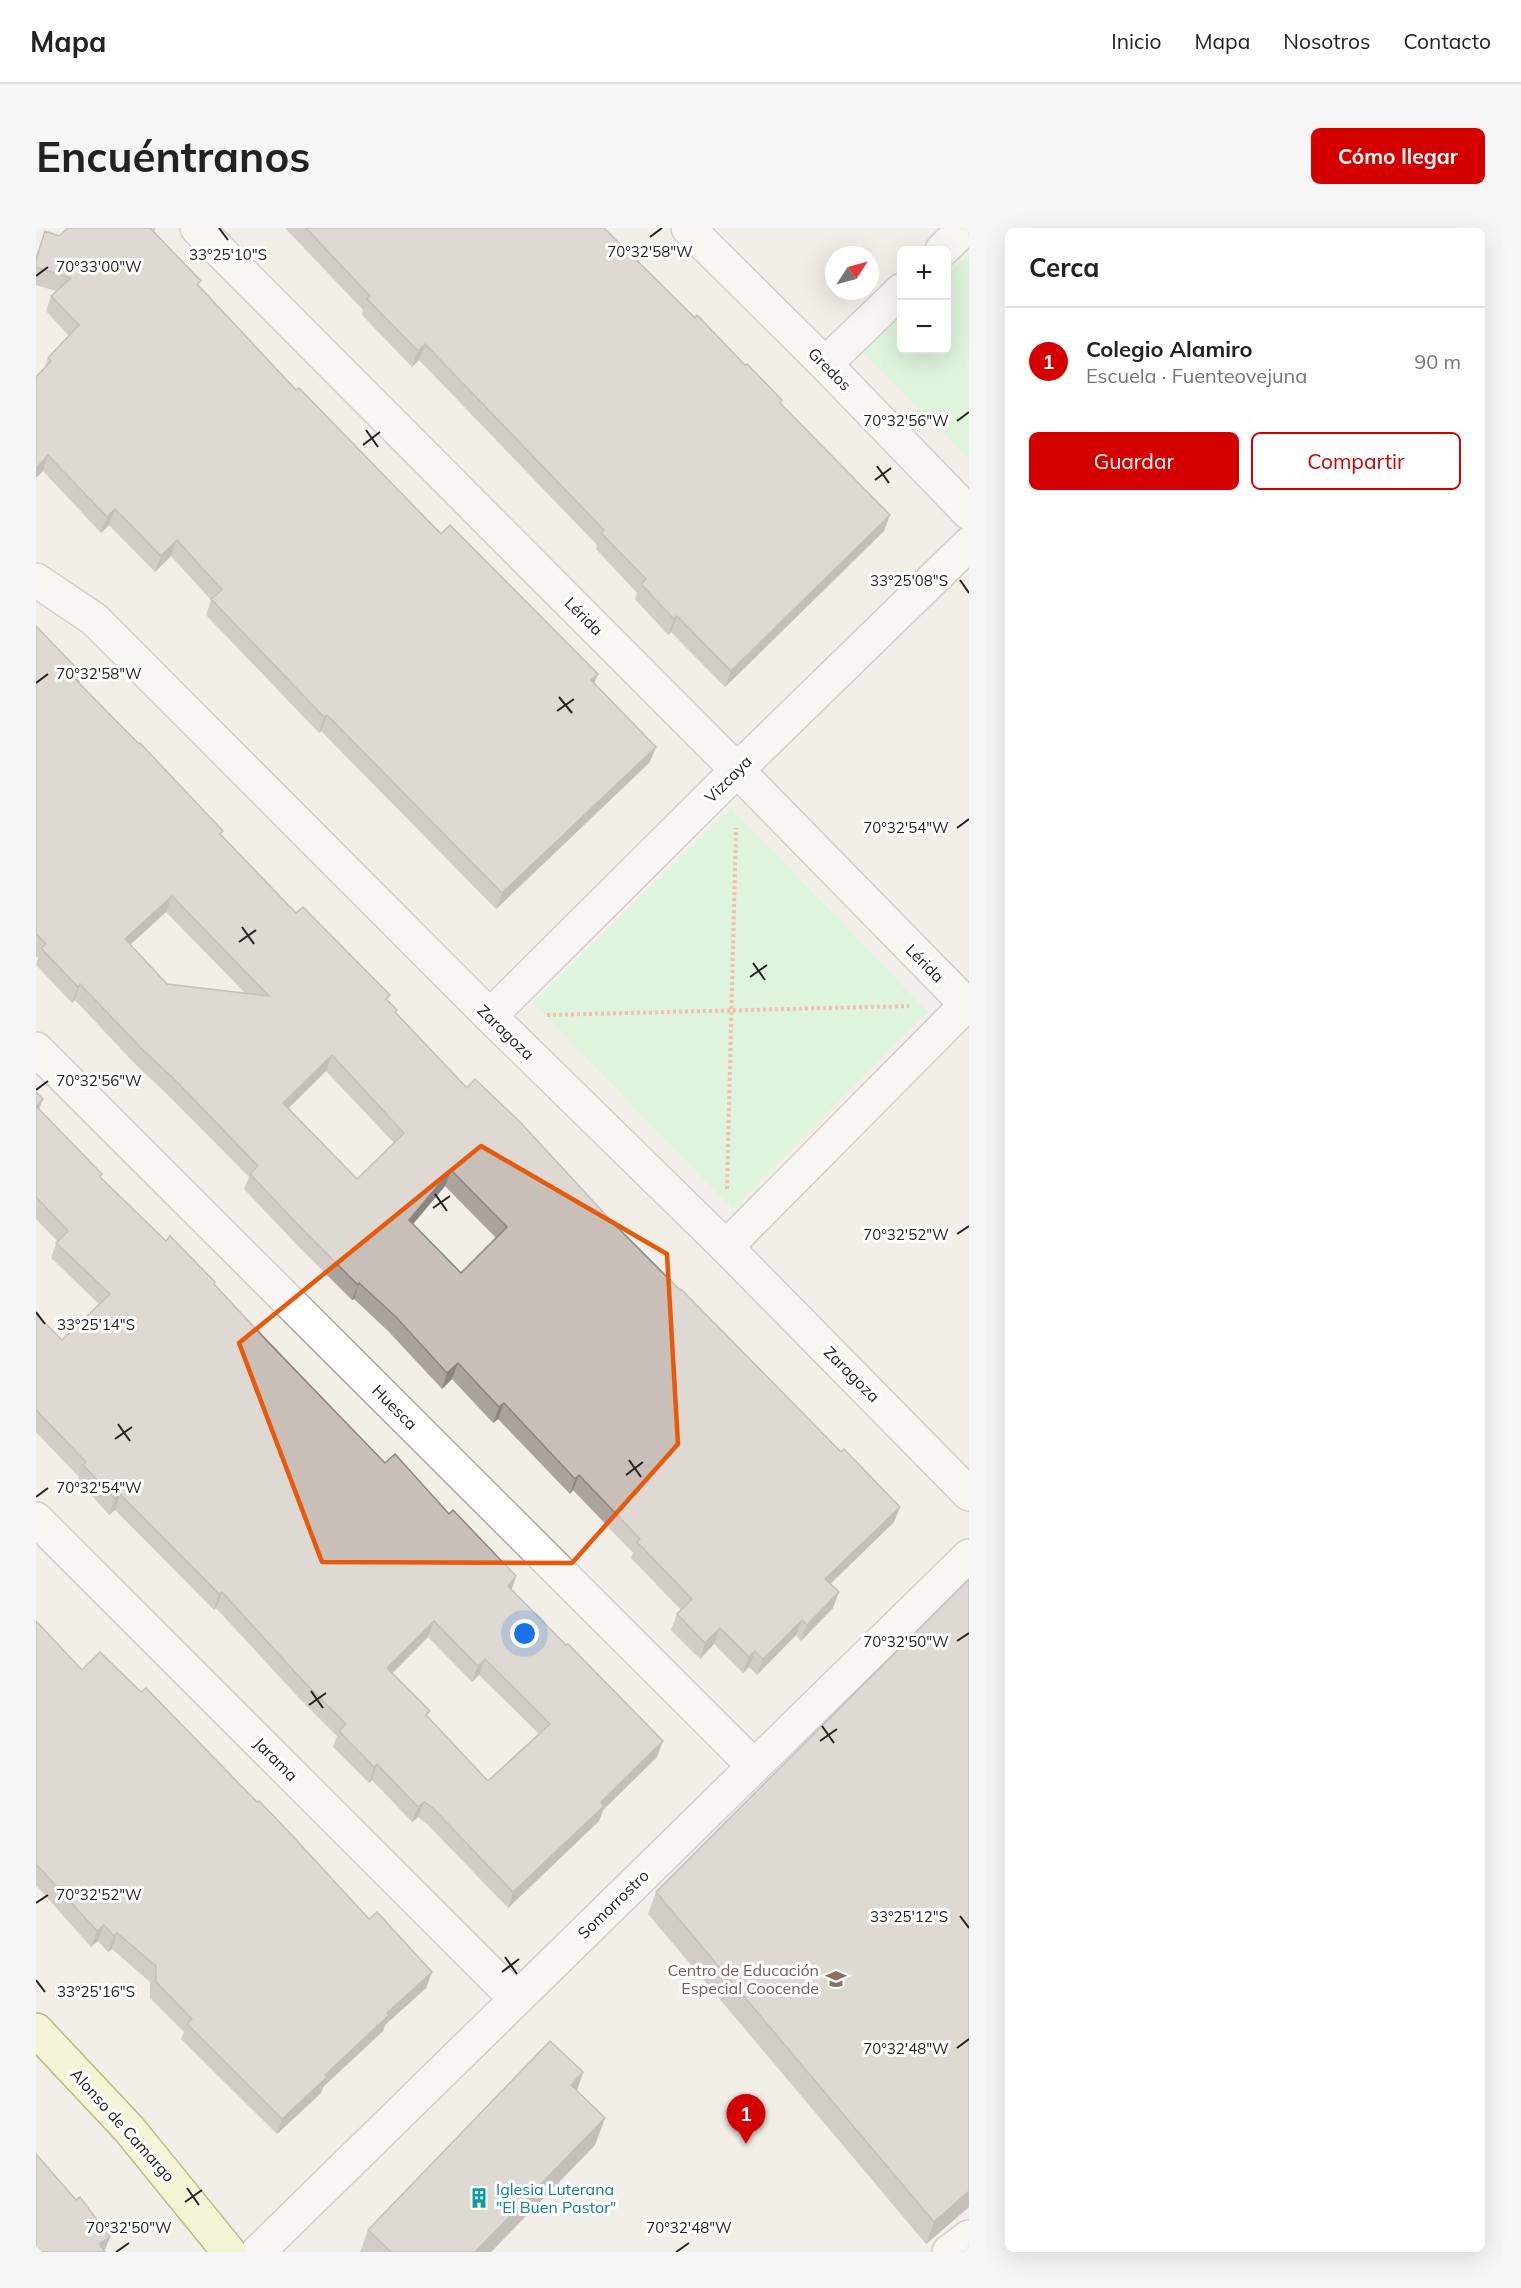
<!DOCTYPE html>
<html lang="es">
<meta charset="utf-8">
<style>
:root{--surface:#fff;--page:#f6f6f6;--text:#222;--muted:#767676;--line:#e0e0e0;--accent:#d40000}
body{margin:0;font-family:Mulish,sans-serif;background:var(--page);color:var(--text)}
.controls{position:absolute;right:18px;top:18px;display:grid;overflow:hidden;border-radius:9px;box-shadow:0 6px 24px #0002}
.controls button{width:54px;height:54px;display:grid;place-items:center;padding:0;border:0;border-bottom:2px solid var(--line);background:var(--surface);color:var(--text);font:30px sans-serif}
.compass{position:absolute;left:789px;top:18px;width:54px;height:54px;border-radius:50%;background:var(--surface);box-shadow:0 6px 24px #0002;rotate:54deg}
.you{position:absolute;left:489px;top:1406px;width:21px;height:21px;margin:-15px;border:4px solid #fff;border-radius:50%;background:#1a73e8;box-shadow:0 0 0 9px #1a73e833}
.badge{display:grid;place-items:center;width:39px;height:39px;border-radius:50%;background:var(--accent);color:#fff;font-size:20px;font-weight:700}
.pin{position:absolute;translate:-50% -50px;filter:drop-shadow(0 2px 3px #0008)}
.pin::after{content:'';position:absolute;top:32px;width:21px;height:18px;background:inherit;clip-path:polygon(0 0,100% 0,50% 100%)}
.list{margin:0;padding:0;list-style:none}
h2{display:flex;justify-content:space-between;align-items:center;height:78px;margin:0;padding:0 24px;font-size:26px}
h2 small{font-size:20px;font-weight:400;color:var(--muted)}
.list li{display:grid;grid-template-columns:39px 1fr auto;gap:18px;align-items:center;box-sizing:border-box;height:108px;padding:0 24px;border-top:2px solid var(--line)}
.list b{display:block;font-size:22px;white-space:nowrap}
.list p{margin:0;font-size:20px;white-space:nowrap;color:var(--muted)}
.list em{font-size:20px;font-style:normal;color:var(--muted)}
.actions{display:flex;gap:12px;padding:18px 24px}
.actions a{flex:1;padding:14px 0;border:2px solid var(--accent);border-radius:9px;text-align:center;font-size:21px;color:var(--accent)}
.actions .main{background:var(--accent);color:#fff}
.map{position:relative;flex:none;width:933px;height:2024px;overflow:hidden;border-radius:9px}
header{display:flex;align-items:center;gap:36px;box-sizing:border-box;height:84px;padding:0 30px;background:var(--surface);border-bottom:2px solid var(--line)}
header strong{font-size:28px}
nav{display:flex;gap:33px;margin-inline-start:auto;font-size:21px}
.intro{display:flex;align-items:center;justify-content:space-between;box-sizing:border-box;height:144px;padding:0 36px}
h1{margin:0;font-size:42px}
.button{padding:15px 27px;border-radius:9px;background:var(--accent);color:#fff;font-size:21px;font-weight:700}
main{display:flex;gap:36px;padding:0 36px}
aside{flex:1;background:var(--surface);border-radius:9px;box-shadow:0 6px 24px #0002}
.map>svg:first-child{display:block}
.park{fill:#c8facc}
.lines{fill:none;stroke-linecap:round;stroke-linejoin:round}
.street-casing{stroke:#a9a9a9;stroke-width:36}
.secondary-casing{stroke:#707d05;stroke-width:36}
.path{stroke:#fa8072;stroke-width:4;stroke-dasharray:3 3;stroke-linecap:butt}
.street{stroke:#fff;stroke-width:33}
.secondary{stroke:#f7fabf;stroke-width:33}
.wall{fill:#aba49e;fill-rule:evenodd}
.shaded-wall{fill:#8b8681}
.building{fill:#c7bfb8;stroke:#8b8681;stroke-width:1.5;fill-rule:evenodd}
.marked{fill:none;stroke:#e8590c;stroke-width:4.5;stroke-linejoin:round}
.ticks{fill:none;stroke:#222;stroke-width:2}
.labels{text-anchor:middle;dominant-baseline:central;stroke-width:6;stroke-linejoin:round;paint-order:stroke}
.street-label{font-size:16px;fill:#222;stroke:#fff}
.education-label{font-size:16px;fill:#785e54;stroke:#fff;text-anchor:end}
.culture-label{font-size:16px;fill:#0d838f;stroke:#fff;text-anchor:start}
.ticks-label{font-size:15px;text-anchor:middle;fill:#222;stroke:#fff;stroke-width:6;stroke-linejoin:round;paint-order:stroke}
</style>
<header>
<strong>Mapa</strong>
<nav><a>Inicio</a><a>Mapa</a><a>Nosotros</a><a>Contacto</a></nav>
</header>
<div class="intro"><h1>Encuéntranos</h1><a class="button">Cómo llegar</a></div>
<main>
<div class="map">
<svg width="933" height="2024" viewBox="0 0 933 2024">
<rect width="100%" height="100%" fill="#f2efe9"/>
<!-- park -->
<g class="park">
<path d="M 933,26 L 933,231 L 823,121 L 865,85 L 866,122 L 910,122 L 911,46 Z"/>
<path d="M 695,580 L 892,784 L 697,981 L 497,775 Z"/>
</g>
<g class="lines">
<!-- street casing -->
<g class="street-casing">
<g id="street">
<path d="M 161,0 L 701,542 L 933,779"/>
<path d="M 652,0 L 789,136 L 933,285"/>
<path d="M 906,22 L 929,0"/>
<path d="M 789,136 L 866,62"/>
<path d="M 0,352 L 58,391 L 454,788 L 690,1019 L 933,1266"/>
<path d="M 454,788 L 701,542 L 933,316"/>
<path d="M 0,821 L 718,1538"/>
<path d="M 690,1019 L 931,776"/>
<path d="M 0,1291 L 480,1771"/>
<path d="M 222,2024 L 933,1328"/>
<path d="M 913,2024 L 933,2009"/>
</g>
</g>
<!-- secondary casing -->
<g class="secondary-casing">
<path id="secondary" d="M 0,1802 L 93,1901 L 193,2024"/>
</g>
<!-- path -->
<g class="path">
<path d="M 511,787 L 873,778"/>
<path d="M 691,961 L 700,600"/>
</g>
<!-- street -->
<use href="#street" class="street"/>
<!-- secondary -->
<use href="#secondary" class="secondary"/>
</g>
<!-- wall -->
<g class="wall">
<path d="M 120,0 L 118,4 L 163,58 L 260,162 L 558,455 L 614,534 L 460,681 L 285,503 L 283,505 L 170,387 L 175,372 L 135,328 L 119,344 L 73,297 L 65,305 L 7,243 L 8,141 L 12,130 L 33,108 L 10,83 L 15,68 L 20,63 L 0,57 L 0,29 L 9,3 L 23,8 Z"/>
<path d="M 249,0 L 568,0 L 745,176 L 848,303 L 689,459 L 635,404 L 632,407 L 599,371 L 601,365 L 560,321 L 561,317 L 383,132 L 376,139 L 326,87 L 327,82 Z"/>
<path d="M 0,398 L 46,446 L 43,456 L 185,608 L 260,685 L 361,782 L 360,785 L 431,860 L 580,998 L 805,1224 L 864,1279 L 858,1294 L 794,1356 L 797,1380 L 765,1413 L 760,1407 L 721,1447 L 713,1439 L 707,1445 L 678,1416 L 664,1431 L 635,1402 L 641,1386 L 645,1382 L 595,1330 L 597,1325 L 537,1262 L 534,1266 L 462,1191 L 457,1195 L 416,1151 L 406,1161 L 353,1104 L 318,1071 L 316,1072 L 262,1018 L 208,961 L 213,949 L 134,869 L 99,836 L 39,772 L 36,775 L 0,737 L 2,730 L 0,728 ZM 130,684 L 209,765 L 131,756 L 94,717 ZM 290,843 L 358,915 L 321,951 L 252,880 ZM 409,958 L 460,1010 L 425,1045 L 377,996 Z"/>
<path d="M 0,864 L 3,881 L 65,950 L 130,1013 L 179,1057 L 349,1235 L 476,1362 L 621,1529 L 567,1582 L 563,1593 L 472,1680 L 391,1596 L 382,1589 L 376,1594 L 336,1552 L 333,1555 L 297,1519 L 301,1508 L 263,1470 L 180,1380 L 178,1382 L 79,1282 L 73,1287 L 42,1252 L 43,1249 L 0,1204 L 0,1086 L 26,1112 L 63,1076 L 15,1030 L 21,1013 L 0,991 ZM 392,1409 L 436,1454 L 443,1447 L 503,1506 L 452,1553 L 392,1489 L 356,1445 Z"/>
<path d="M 933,1351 L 933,1979 L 890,2016 L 612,1686 L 620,1664 Z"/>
<path d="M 0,1393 L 46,1442 L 333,1691 L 396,1744 L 390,1760 L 349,1797 L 347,1803 L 287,1859 L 285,1865 L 241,1906 L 145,1811 L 148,1804 L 114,1770 L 114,1754 L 76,1721 L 72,1724 L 62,1713 L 55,1719 L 0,1657 Z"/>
<path d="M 547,1844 L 541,1863 L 569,1890 L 559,1917 L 455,2024 L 324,2024 L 332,2002 Z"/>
</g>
<!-- shaded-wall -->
<g class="shaded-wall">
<path d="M 389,116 L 383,132 L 376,139 L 382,123 Z"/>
<path d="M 12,227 L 7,243 L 0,250 L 0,240 Z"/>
<path d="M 79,281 L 73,297 L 65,305 L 71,289 Z"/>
<path d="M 854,287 L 848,303 L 689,459 L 695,443 Z"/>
<path d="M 141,312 L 135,328 L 119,344 L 125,328 Z"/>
<path d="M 641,388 L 635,404 L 632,407 L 638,391 Z"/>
<path d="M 46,446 L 41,462 L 40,452 Z"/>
<path d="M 562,446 L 556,461 L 555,452 Z"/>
<path d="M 291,487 L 285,503 L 283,505 L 288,489 Z"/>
<path d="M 620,519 L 614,534 L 460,681 L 466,665 Z"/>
<path d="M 136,668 L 130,684 L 83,727 L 89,711 Z"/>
<path d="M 44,756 L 39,772 L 36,775 L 42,759 Z"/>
<path d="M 296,827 L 290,843 L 242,891 L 247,875 Z"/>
<path d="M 7,871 L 1,886 L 0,878 Z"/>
<path d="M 415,942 L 409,958 L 367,1008 L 373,992 Z"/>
<path d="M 323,1055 L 318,1071 L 316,1072 L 322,1057 Z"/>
<path d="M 422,1135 L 416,1151 L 406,1161 L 411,1145 Z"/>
<path d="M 468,1175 L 462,1191 L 457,1195 L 463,1179 Z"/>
<path d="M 543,1247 L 537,1262 L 534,1266 L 539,1251 Z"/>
<path d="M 84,1266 L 79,1282 L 73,1287 L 79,1271 Z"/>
<path d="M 864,1279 L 858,1294 L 783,1367 L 789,1351 Z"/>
<path d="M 480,1348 L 475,1364 L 472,1358 Z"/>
<path d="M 186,1364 L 180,1380 L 178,1382 L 183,1366 Z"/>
<path d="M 803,1364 L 797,1380 L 765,1413 L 771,1397 Z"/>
<path d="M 766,1392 L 760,1407 L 721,1447 L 727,1431 Z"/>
<path d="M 398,1393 L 392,1409 L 346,1456 L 351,1440 Z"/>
<path d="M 684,1400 L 678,1416 L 664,1431 L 669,1415 Z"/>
<path d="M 719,1423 L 713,1439 L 707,1445 L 713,1429 Z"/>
<path d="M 449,1431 L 443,1447 L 436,1454 L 442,1438 Z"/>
<path d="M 627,1513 L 621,1529 L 567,1582 L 563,1593 L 472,1680 L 477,1664 L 565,1574 Z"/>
<path d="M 341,1536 L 336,1552 L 333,1555 L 338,1539 Z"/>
<path d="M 388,1574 L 382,1589 L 376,1594 L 382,1579 Z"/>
<path d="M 68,1697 L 62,1713 L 55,1719 L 61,1703 Z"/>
<path d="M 81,1705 L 76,1721 L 72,1724 L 78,1708 Z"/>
<path d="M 396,1744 L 390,1760 L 349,1797 L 347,1803 L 287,1859 L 285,1865 L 241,1906 L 246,1891 L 351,1785 Z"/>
<path d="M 547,1844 L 538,1871 L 535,1857 Z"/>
<path d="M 569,1890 L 559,1917 L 455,2024 L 439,2024 Z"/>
<path d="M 933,1963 L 933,1979 L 890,2016 L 898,1994 Z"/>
<path d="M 74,2009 L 68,2024 L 63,2016 Z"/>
</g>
<!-- building -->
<g class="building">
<path d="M 32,0 L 114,0 L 165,53 L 161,56 L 260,162 L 263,160 L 405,306 L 414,297 L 562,446 L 555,452 L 620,519 L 466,665 L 291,487 L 288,489 L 175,371 L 186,362 L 141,312 L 125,328 L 79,281 L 71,289 L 12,227 L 0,240 L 0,149 L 15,133 L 12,130 L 43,97 L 15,68 L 35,50 L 0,39 L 0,32 L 9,3 L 23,8 Z"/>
<path d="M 270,0 L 568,0 L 659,90 L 661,87 L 709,137 L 711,136 L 746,172 L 744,175 L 854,287 L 695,443 L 641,388 L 638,391 L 605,356 L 610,351 L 565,305 L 568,302 L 389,116 L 382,123 L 331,71 L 334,68 Z"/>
<path d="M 0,398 L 46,446 L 40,452 L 103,516 L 104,515 L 187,603 L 184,606 L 260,685 L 267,679 L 354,767 L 350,771 L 361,782 L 359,784 L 431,860 L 439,851 L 485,895 L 580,998 L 644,1062 L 645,1061 L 805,1224 L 808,1221 L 864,1279 L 789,1351 L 803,1364 L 771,1397 L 766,1392 L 727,1431 L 719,1423 L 713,1429 L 684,1400 L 669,1415 L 641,1386 L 656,1371 L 601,1314 L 604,1311 L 543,1247 L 539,1251 L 468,1175 L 463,1179 L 422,1135 L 411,1145 L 359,1088 L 323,1055 L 322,1057 L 267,1002 L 214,946 L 222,938 L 140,853 L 105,820 L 44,756 L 42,759 L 5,720 L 10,716 L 0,706 ZM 136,668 L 233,768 L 131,756 L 89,711 ZM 296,827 L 368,905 L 321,951 L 247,875 ZM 415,942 L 471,999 L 425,1045 L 373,992 Z"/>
<path d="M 0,864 L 7,871 L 0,878 Z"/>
<path d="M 0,878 L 66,946 L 64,949 L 130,1013 L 134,1008 L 179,1054 L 178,1056 L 230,1112 L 349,1235 L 359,1226 L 413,1286 L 417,1282 L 480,1348 L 472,1358 L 530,1417 L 532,1416 L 627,1513 L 565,1574 L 568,1578 L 477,1664 L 397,1580 L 388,1574 L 382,1579 L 341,1536 L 338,1539 L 303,1503 L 310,1496 L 269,1455 L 186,1364 L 183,1366 L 84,1266 L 79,1271 L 47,1237 L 50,1234 L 0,1182 L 0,1086 L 26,1112 L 74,1066 L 20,1015 L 32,1003 L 0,969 ZM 398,1393 L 442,1438 L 449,1431 L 514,1496 L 452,1553 L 390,1487 L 394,1483 L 351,1440 Z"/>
<path d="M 933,1351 L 933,1963 L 898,1994 L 620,1664 Z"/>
<path d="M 0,1393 L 46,1442 L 64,1424 L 105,1464 L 110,1460 L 221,1574 L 223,1573 L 252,1603 L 333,1691 L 341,1684 L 396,1744 L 351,1785 L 353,1787 L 289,1847 L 291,1849 L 246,1891 L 151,1796 L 156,1791 L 120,1754 L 120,1738 L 81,1705 L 78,1708 L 68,1697 L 61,1703 L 2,1638 L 0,1640 Z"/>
<path d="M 514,1813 L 547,1844 L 535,1857 L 569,1890 L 439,2024 L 355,2024 L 332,2002 Z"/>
<path d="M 0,1926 L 40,1972 L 44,1969 L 74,2009 L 63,2016 L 69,2024 L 0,2024 Z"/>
</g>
<!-- marked area -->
<path d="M0 0H933V2024H0ZM 445,918 L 631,1026 L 642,1216 L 536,1335 L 286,1334 L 203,1115 Z" fill="#f2efe9" fill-opacity=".55" fill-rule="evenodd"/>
<path class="marked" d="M 445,918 L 631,1026 L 642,1216 L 536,1335 L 286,1334 L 203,1115 Z"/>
<!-- ticks -->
<path class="ticks" d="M 183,0 L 192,12M 614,9 L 626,0M 0,48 L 12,39M 921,193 L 933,184M 330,202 L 342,219M 327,217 L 344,204M 841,238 L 853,255M 839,252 L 855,240M 924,352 L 933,365M 0,455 L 12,446M 523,469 L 536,485M 521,483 L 538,471M 921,600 L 933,591M 206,699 L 218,716M 203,714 L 220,702M 717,735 L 729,752M 714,749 L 731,737M 0,862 L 12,853M 399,966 L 411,983M 397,980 L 414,968M 921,1006 L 933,998M 0,1084 L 9,1096M 82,1196 L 94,1213M 79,1211 L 96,1199M 593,1232 L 605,1249M 590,1247 L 607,1234M 0,1269 L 12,1260M 921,1413 L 933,1405M 275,1463 L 287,1480M 273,1477 L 290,1465M 786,1498 L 798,1515M 784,1513 L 801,1501M 0,1675 L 12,1667M 924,1688 L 933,1700M 469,1729 L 481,1746M 466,1744 L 483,1731M 0,1752 L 9,1764M 921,1820 L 933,1811M 151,1960 L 163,1977M 149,1974 L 166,1962M 80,2024 L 93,2015M 640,2024 L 653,2015"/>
<!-- icons -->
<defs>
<g id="school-bare" transform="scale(1.62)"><path d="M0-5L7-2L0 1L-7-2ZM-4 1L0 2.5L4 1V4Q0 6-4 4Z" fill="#8d6e63" stroke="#fff" stroke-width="2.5" paint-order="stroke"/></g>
<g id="building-bare" transform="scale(1.62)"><path d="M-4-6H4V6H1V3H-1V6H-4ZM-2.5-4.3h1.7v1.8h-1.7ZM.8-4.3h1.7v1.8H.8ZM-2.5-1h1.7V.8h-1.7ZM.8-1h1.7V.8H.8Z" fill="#0f9aa8" stroke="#fff" stroke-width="2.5" paint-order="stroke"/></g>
</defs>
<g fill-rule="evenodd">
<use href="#school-bare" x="800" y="1751"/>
<use href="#building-bare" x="443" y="1970"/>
</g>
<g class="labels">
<!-- street labels -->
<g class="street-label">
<text transform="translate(794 141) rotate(45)">Gredos</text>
<text transform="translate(548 388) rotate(45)">Lérida</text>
<text transform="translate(692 551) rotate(-45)">Vizcaya</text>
<text transform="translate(889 735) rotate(45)">Lérida</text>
<text transform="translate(470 804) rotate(44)">Zaragoza</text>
<text transform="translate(816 1146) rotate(45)">Zaragoza</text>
<text transform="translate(359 1179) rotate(45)">Huesca</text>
<text transform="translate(240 1531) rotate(45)">Jarama</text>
<text transform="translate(577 1676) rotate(-44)">Somorrostro</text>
<text transform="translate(87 1897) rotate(48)">Alonso de Camargo</text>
</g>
<!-- education labels -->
<g class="education-label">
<text x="783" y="1742">Centro de Educación<tspan x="783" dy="18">Especial Coocende</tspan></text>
</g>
<!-- culture labels -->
<g class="culture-label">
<text x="460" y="1961">Iglesia Luterana<tspan x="460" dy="18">"El Buen Pastor"</tspan></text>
</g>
</g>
<g class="ticks-label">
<text x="614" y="29">70°32'58"W</text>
<text x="192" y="32">33°25'10"S</text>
<text x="63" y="44">70°33'00"W</text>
<text x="870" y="198">70°32'56"W</text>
<text x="873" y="358">33°25'08"S</text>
<text x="63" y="451">70°32'58"W</text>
<text x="870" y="605">70°32'54"W</text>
<text x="63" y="858">70°32'56"W</text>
<text x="870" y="1012">70°32'52"W</text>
<text x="60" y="1102">33°25'14"S</text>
<text x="63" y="1265">70°32'54"W</text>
<text x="870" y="1419">70°32'50"W</text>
<text x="63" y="1672">70°32'52"W</text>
<text x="873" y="1694">33°25'12"S</text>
<text x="60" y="1769">33°25'16"S</text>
<text x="870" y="1826">70°32'48"W</text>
<text x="93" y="2005">70°32'50"W</text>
<text x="653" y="2005">70°32'48"W</text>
</g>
</svg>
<div class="controls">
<button>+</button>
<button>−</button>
</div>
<svg class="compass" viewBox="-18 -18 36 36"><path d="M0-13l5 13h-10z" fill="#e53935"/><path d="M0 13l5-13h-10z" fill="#767676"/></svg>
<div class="you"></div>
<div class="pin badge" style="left:710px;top:1916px">1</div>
</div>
<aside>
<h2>Cerca<small></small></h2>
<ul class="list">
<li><span class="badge">1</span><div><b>Colegio Alamiro</b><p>Escuela · Fuenteovejuna</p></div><em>90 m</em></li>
</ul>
<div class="actions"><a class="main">Guardar</a><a>Compartir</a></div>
</aside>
</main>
